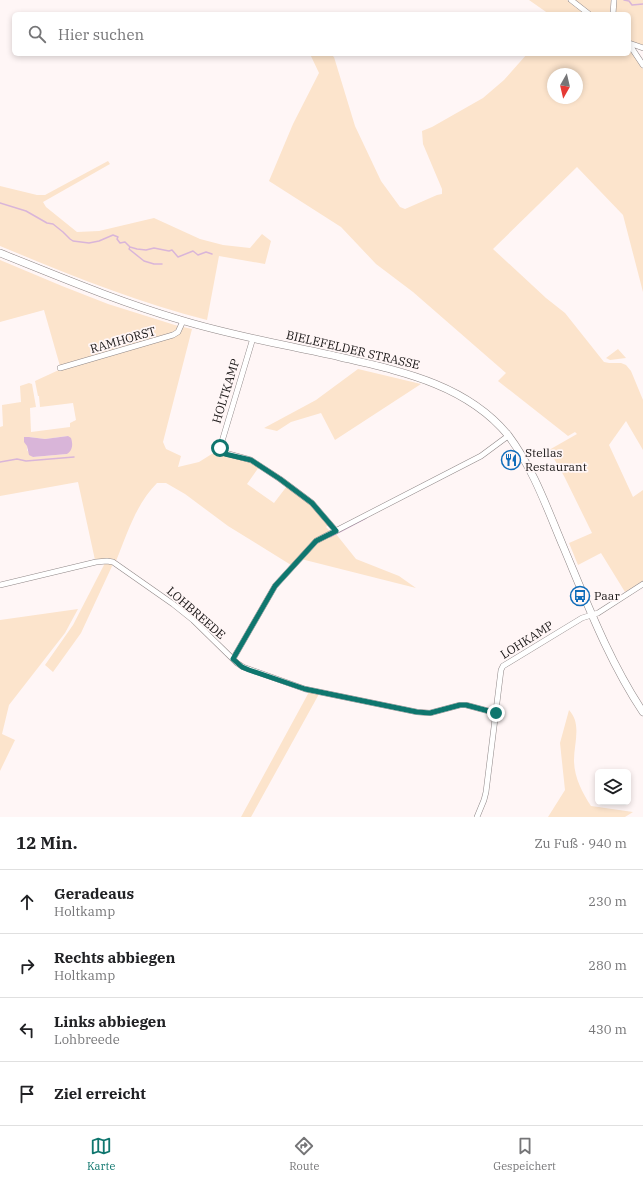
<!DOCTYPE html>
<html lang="de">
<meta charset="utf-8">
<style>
:root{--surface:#fff;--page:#f6f6f6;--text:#202124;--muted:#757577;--line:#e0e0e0;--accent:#0f766e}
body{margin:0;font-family:"IBM Plex Serif",serif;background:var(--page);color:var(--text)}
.controls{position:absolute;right:12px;bottom:12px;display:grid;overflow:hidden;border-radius:6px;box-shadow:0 2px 6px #0003}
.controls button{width:36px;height:36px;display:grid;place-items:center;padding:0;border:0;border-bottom:1px solid var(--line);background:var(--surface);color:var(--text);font:20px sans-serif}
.compass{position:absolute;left:547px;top:68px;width:36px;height:36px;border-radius:50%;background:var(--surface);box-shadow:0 2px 6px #0003;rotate:188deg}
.stop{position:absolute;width:12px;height:12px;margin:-9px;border:3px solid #0f766e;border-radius:50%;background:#fff}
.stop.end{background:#0f766e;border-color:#fff;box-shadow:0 1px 4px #0008}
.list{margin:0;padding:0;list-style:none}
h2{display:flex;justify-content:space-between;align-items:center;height:52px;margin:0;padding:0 16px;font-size:17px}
h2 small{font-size:13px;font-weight:400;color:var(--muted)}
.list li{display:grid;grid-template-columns:26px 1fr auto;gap:12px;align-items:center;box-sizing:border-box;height:64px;padding:0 16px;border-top:1px solid var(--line)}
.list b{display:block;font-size:15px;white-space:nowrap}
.list p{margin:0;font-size:13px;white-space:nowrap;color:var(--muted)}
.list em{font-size:13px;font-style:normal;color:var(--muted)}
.icon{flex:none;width:22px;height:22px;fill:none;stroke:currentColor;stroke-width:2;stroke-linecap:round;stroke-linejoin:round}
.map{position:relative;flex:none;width:643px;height:817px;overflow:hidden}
.search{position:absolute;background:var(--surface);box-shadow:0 2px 6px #0003;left:12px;right:12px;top:12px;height:44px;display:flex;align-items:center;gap:10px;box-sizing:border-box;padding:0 14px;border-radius:6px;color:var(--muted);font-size:15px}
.sheet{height:308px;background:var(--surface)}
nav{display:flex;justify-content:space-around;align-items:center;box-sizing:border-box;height:56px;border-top:1px solid var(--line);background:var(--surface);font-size:11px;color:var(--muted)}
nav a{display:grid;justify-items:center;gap:2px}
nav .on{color:var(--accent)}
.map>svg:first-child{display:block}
.green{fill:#fce4cc;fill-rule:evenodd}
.water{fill:#d9b5d9}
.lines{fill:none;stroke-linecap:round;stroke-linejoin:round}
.stream{stroke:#d9b5d9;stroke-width:1.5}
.minor-casing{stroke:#8f8787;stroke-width:6}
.secondary-casing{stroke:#8f8787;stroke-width:8}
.minor{stroke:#fff;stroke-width:5}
.secondary{stroke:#fff;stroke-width:7}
.route{stroke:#0f766e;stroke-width:5}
.labels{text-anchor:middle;stroke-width:3.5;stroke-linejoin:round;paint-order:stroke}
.street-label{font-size:12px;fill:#1a1717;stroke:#fff6f6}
.poi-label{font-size:12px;fill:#1a1717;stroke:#fff6f6;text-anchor:start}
</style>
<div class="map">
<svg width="643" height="817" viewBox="0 0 643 817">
<rect width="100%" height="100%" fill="#fff6f6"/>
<path class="green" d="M 529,0 L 567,0 L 585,14 L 549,14 Z
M 575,0 L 611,0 L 610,14 L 592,14 Z
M 616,0 L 643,0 L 643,45 L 629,41 L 629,14 L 614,14 Z
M 629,49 L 643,69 L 643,292 L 623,215 L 577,167 L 493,249 L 546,298 L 565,313 L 604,362 L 609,363 L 621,363 L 626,365 L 631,371 L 643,400 L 643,450 L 626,421 L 609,445 L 633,497 L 643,490 L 643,581 L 625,592 L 601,553 L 578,565 L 569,543 L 592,533 L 564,476 L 549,450 L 577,434 L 575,432 L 568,436 L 498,381 L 506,373 L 413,292 L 376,264 L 341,227 L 269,181 L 293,124 L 319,73 L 310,54 L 330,54 L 334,57 L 355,126 L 381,181 L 400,207 L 405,209 L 437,195 L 442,194 L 442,189 L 423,144 L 422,131 L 432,127 L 483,98 L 504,80 L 527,54 L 629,54 ZM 553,74 L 577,74 L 577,98 L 553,98 Z
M 108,161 L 110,164 L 43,202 L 46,207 L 77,232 L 99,231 L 154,218 L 200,239 L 223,245 L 250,248 L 262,234 L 271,241 L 265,264 L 219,256 L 207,320 C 135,302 68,274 0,246 L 0,186 L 37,195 L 45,195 Z
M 0,260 L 62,286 L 108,304 L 178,326 L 176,331 L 172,333 L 60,366 L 44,310 L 0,322 Z
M 183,327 L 192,329 L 163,442 L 166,449 L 181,456 L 178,467 L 199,462 L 215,452 L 251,462 L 259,467 L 247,484 L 274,503 L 287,486 L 311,504 L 329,525 L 326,527 L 330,531 L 291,565 L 228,526 L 185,494 L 166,483 L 157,483 C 136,504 127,534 116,561 L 95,560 L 78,482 L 0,496 L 0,427 L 3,426 L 2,405 L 21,402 L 20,386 L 29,383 L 32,384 L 36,407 L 30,408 L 31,432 L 70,427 L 70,423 L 76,420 L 73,403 L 40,407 L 39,396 L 38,396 L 35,381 L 61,369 L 180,332 ZM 68,436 L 67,454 L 33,457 L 27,450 L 29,437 L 45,439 Z
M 618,349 L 626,358 L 610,360 L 606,358 Z
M 358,369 L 421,384 L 335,440 L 321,413 L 291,422 L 277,431 L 264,428 L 316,400 Z
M 336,534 L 356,559 L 399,576 L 416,588 L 301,559 L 317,543 Z
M 105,563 L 113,564 L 81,633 L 53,672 L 45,665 L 73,625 Z
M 78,609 L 65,633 L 9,705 L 2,734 L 15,740 L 0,771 L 0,620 Z
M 309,692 L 319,694 L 251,817 L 241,817 Z
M 569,710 C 582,724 574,743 574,760 C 574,777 582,792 591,806 L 633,812 L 625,817 L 548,817 L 565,790 L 560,743 Z"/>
<path class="water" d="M 68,436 L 71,438 C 73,444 73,450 67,454 L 33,457 L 29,455 L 27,446 L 24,442 L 24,437 L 29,437 L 45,439 Z"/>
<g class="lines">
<path class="stream" d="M 624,0 L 629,1 L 632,5 L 643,4
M 0,203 L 26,211 L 47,223 L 53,224 L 63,232 L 70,239 L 73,241 L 89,243 L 99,241 L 113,235 L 118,237 L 117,239 L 120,243 L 125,242 L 130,247 L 137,249 L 146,250 L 154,248 L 169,251 L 172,250 L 178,257 L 193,251 L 198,255 L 206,252 L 212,254
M 130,247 L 129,249 L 144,261 L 154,264 L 162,264
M 0,462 L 17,459 L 26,461 L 74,457
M 330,537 L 366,518"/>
<g class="minor-casing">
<path id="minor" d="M 571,0 L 589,14
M 613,14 L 614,0
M 629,43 L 643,48
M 631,44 L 631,47 L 643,65
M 253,338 L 220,448 L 225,453 L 251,460 L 280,479 L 312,503 L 336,531
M 60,368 L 173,335 L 178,332 L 183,321
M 0,585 L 96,562 L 107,561 L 113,562 L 173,604 L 193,620 L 237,663 L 243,667 L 305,689 L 417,712 L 430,713 L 460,705 L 466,705 L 496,713
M 233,659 L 275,586 L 316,541 L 481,456 L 508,436
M 477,817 L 484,800 L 486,792 L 501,670 L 503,666 L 582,618 L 598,613 L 643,584"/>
</g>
<g class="secondary-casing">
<path id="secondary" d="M 0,253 C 60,277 119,302 181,320 C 233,336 287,345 340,357 C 400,371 466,384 508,435 C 533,468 547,508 563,546 C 587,603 609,661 643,712"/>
</g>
<use href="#minor" class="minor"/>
<use href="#secondary" class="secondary"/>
</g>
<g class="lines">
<path class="route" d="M 220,448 L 225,454 L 251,460 L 280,479 L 312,503 L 336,531 L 316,541 L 275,586 L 233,659 L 242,667 L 249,670 L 305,689 L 417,712 L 430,713 L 460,705 L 466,705 L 496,713"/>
</g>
<defs>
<g id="restaurant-ring" transform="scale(1)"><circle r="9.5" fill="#fff6f6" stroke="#106dba" stroke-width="1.5"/><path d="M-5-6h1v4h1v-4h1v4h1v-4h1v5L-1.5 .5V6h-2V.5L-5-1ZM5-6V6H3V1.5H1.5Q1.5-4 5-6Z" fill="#106dba"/></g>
<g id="bus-ring" transform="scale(1)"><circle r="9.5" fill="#fff6f6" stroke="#106dba" stroke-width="1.5"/><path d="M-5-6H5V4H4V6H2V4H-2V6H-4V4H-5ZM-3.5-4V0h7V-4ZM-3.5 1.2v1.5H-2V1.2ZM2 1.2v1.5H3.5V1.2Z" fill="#106dba"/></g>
</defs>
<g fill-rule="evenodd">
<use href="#restaurant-ring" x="511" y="460"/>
<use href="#bus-ring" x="580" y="596"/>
</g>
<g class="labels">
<g class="street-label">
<text transform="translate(123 340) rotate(-16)" y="4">RAMHORST</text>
<text transform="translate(353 350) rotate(13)" y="4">BIELEFELDER STRASSE</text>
<text transform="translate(226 391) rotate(-73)" y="4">HOLTKAMP</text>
<text transform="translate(196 613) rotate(41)" y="4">LOHBREEDE</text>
<text transform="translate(527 640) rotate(-32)" y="4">LOHKAMP</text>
</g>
<g class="poi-label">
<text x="525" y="457">Stellas<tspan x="525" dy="14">Restaurant</tspan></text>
<text x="594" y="600">Paar</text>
</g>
</g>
</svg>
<div class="controls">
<button><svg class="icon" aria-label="layers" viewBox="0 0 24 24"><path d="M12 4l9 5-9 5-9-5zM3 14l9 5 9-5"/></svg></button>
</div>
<svg class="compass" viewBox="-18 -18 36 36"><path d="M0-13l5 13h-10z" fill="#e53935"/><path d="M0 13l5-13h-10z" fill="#757577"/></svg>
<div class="stop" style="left:220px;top:448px"></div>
<div class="stop end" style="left:496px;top:713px"></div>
<div class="search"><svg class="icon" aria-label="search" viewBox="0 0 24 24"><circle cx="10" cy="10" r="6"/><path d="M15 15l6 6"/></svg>Hier suchen</div>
</div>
<section class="sheet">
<h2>12 Min.<small>Zu Fuß · 940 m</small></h2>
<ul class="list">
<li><svg class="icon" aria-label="ahead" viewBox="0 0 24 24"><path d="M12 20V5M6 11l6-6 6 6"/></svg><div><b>Geradeaus</b><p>Holtkamp</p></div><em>230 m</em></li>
<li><svg class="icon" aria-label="right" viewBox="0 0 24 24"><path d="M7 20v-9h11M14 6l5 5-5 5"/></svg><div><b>Rechts abbiegen</b><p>Holtkamp</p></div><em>280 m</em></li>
<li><svg class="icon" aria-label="left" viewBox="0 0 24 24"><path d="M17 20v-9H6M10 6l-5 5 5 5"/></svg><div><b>Links abbiegen</b><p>Lohbreede</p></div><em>430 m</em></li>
<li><svg class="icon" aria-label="arrive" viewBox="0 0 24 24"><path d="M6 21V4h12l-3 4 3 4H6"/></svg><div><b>Ziel erreicht</b></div></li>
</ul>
</section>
<nav>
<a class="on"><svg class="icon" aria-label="map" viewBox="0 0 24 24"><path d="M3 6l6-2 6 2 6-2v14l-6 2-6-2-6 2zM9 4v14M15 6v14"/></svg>Karte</a>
<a><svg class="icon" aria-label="directions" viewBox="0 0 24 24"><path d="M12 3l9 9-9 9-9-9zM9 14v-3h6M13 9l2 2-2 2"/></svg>Route</a>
<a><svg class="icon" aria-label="saved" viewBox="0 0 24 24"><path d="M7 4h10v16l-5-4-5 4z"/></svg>Gespeichert</a>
</nav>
